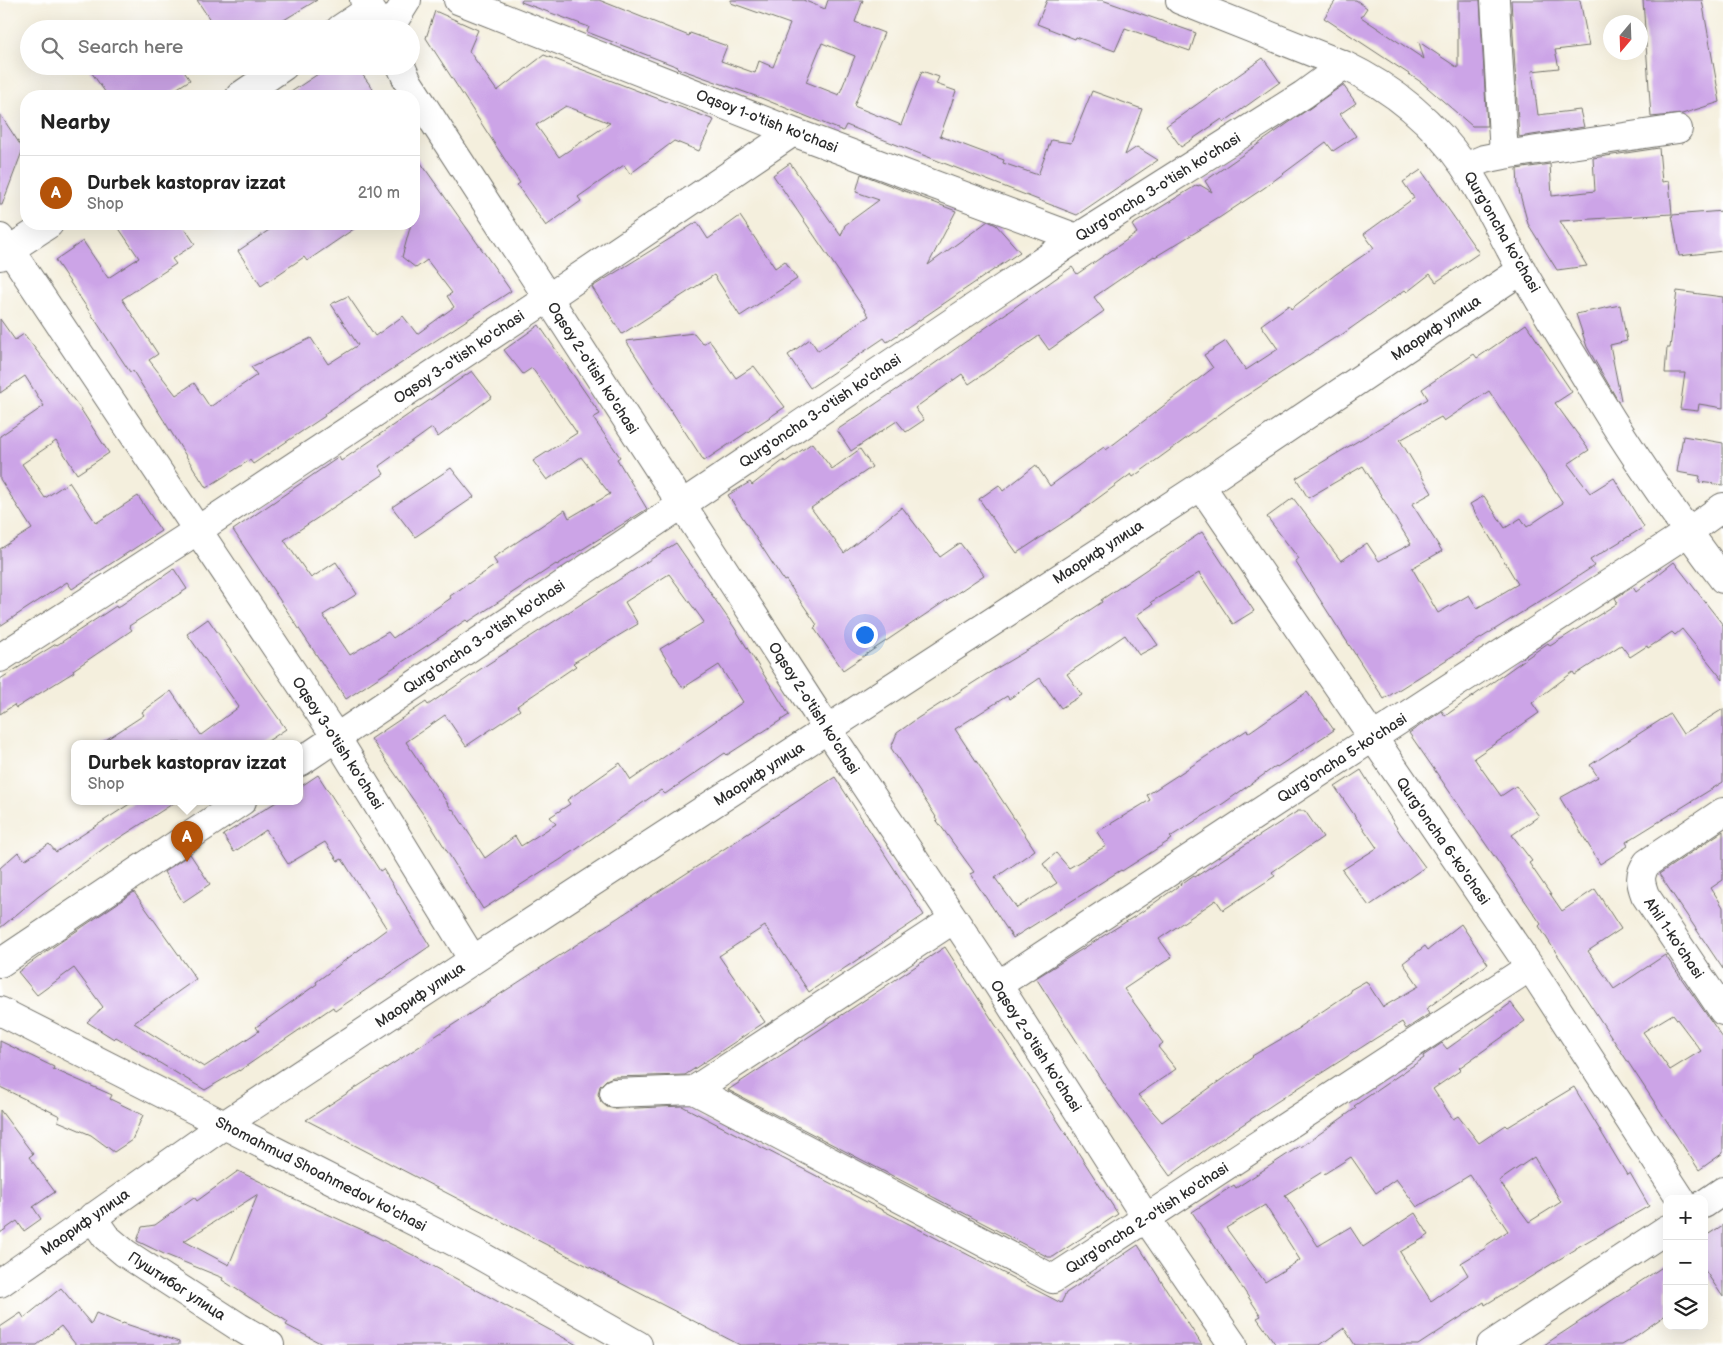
<!DOCTYPE html>
<meta charset="utf-8">
<style>
:root{--surface:#fff;--page:#f2f2f2;--text:#222;--muted:#767676;--line:#e0e0e0;--accent:#b45309}
body{margin:0;font-family:"Balsamiq Sans",sans-serif;background:var(--page);color:var(--text)}
.controls{position:absolute;right:15px;bottom:15px;display:grid;overflow:hidden;border-radius:10px;box-shadow:0 5px 20px #0002}
.controls button{width:45px;height:45px;display:grid;place-items:center;padding:0;border:0;border-bottom:1px solid var(--line);background:var(--surface);color:var(--text);font:25px sans-serif}
.compass{position:absolute;left:1603px;top:15px;width:45px;height:45px;border-radius:50%;background:var(--surface);box-shadow:0 5px 20px #0002;rotate:199deg}
.you{position:absolute;left:864px;top:634px;width:18px;height:18px;margin:-12px;border:4px solid #fff;border-radius:50%;background:#1a73e8;box-shadow:0 0 0 8px #1a73e833}
.badge{display:grid;place-items:center;width:32px;height:32px;border-radius:50%;background:var(--accent);color:#fff;font-size:16px;font-weight:700}
.pin{position:absolute;translate:-50% -41px;filter:drop-shadow(0 1px 2px #0008)}
.pin::after{content:'';position:absolute;top:26px;width:18px;height:15px;background:inherit;clip-path:polygon(0 0,100% 0,50% 100%)}
.popup{position:absolute;left:71px;top:740px;width:232px;height:65px;box-sizing:border-box;display:grid;place-content:center;border-radius:10px;background:var(--surface);filter:drop-shadow(0 1px 4px #0005);font-size:16px;white-space:nowrap;color:var(--muted)}
.popup b{font-size:19px;color:var(--text)}
.popup::after{content:'';position:absolute;left:50%;top:100%;margin-left:-10px;border:10px solid transparent;border-top-color:var(--surface)}
.list{margin:0;padding:0;list-style:none}
h2{display:flex;justify-content:space-between;align-items:center;height:65px;margin:0;padding:0 20px;font-size:21px}
h2 small{font-size:16px;font-weight:400;color:var(--muted)}
.list li{display:grid;grid-template-columns:32px 1fr auto;gap:15px;align-items:center;box-sizing:border-box;height:75px;padding:0 20px;border-top:1px solid var(--line)}
.list b{display:block;font-size:19px;white-space:nowrap}
.list p{margin:0;font-size:16px;white-space:nowrap;color:var(--muted)}
.list em{font-size:16px;font-style:normal;color:var(--muted)}
.icon{flex:none;width:28px;height:28px;fill:none;stroke:currentColor;stroke-width:2;stroke-linecap:round;stroke-linejoin:round}
.map{position:relative;flex:none;width:1723px;height:1345px;overflow:hidden}
.search{position:absolute;background:var(--surface);box-shadow:0 5px 20px #0002;left:20px;top:20px;width:400px;height:55px;display:flex;align-items:center;gap:12px;box-sizing:border-box;padding:0 18px;border-radius:28px;color:var(--muted);font-size:19px}
.panel{position:absolute;background:var(--surface);box-shadow:0 5px 20px #0002;left:20px;top:90px;width:400px;height:140px;border-radius:20px}
.map>svg:first-child{display:block}
.building{fill:#cca4e7;fill-rule:evenodd}
.lines{fill:none;stroke-linecap:round;stroke-linejoin:round}
.minor-casing{stroke:#717069;stroke-width:30}
.minor{stroke:#fff;stroke-width:28}
.labels{text-anchor:middle;stroke-width:4;stroke-linejoin:round;paint-order:stroke}
.street-label{font-size:15px;fill:#2b2b2b;stroke:#fff}
</style>
<div class="map">
<svg width="1723" height="1345" viewBox="0 0 1723 1345">
<rect width="100%" height="100%" fill="#fff"/>
<filter id="ink" filterUnits="userSpaceOnUse"><feTurbulence type="fractalNoise" baseFrequency=".02" numOctaves="2"/><feDisplacementMap in="SourceGraphic" scale="10" xChannelSelector="R" yChannelSelector="G"/><feConvolveMatrix kernelMatrix="1 2 1 2 8 2 1 2 1" color-interpolation-filters="sRGB"/></filter>
<filter id="wash" filterUnits="userSpaceOnUse"><feTurbulence type="fractalNoise" baseFrequency=".0096" numOctaves="4" result="noise"/><feDisplacementMap in="SourceGraphic" scale="20" xChannelSelector="R" yChannelSelector="G"/><feGaussianBlur stdDeviation="1.12" result="paint"/><feColorMatrix in="noise" values="0 0 0 0 0 0 0 0 0 0 0 0 0 0 0 0 0 1.4 0 .05"/><feComposite in="paint" operator="in"/></filter>
<g filter="url(#wash)">
<rect width="100%" height="100%" fill="#f4efdd"/>
<g id="blocks">
<path class="building" d="M 197,0 L 317,0 L 269,29 L 216,29 Z
M 522,0 L 599,0 L 689,36 L 690,33 L 727,46 L 721,61 L 755,73 L 759,61 L 773,67 L 790,24 L 731,3 L 731,0 L 803,0 L 825,9 L 828,0 L 863,0 L 855,22 L 884,33 L 854,106 L 901,125 L 922,71 L 939,77 L 936,84 L 956,91 L 940,136 L 1004,160 L 1003,163 L 1038,175 L 1051,140 L 1071,143 L 1092,91 L 1142,109 L 1125,155 L 1137,147 L 1158,160 L 1077,215 L 846,125 L 843,131 L 761,98 L 677,68 L 678,67 L 587,32 L 589,27 L 521,2 ZM 822,43 L 855,56 L 839,95 L 806,82 Z
M 1047,0 L 1102,0 L 1196,33 L 1190,51 L 1125,28 L 1115,51 L 1076,37 L 1075,39 L 1037,24 Z
M 1336,0 L 1356,0 L 1367,8 L 1361,17 L 1424,59 L 1419,42 L 1458,68 L 1458,0 L 1480,0 L 1487,126 L 1472,126 L 1421,82 L 1324,18 Z
M 1511,0 L 1580,0 L 1589,46 L 1555,50 L 1559,68 L 1532,71 L 1538,115 L 1580,110 L 1584,127 L 1519,137 Z
M 1643,0 L 1702,0 L 1720,102 L 1682,114 L 1651,117 Z
M 435,11 L 478,30 L 469,51 L 497,91 L 544,55 L 714,120 L 699,151 L 674,141 L 630,174 L 624,165 L 578,197 L 581,201 L 546,226 L 517,185 L 520,183 L 426,38 ZM 566,106 L 610,123 L 559,157 L 536,125 Z
M 1263,58 L 1280,82 L 1224,122 L 1222,119 L 1181,147 L 1166,126 Z
M 87,66 L 180,66 L 190,80 L 165,96 L 108,96 Z
M 330,66 L 356,66 L 373,89 L 362,96 L 285,96 Z
M 1343,85 L 1356,103 L 1340,114 L 1356,136 L 1333,151 L 1326,142 L 1264,188 L 1219,218 L 1155,257 L 1154,256 L 1094,297 L 1104,311 L 1049,350 L 1039,336 L 969,384 L 962,374 L 915,408 L 924,420 L 906,432 L 897,421 L 851,451 L 837,430 L 914,378 L 1072,267 L 1077,274 L 1137,233 L 1132,225 L 1197,185 L 1198,186 L 1200,185 L 1212,192 L 1205,181 Z
M 0,114 L 23,149 L 2,205 L 0,205 Z
M 1659,148 L 1662,182 L 1669,181 L 1672,214 L 1560,221 L 1587,266 L 1557,270 L 1528,224 L 1518,187 L 1517,169 L 1550,164 L 1552,196 L 1595,191 L 1593,158 Z
M 414,153 L 511,291 L 324,414 L 325,416 L 253,464 L 250,460 L 206,488 L 133,371 L 130,372 L 55,260 L 83,241 L 108,278 L 139,258 L 116,224 L 182,224 L 195,244 L 172,259 L 176,264 L 122,299 L 158,354 L 149,360 L 176,395 L 194,383 L 210,407 L 257,375 L 251,367 L 311,338 L 328,364 L 358,345 L 331,304 L 348,296 L 375,336 L 403,316 L 417,334 L 454,307 L 447,296 L 452,293 L 427,260 L 416,268 L 402,257 L 411,224 L 414,224 Z
M 790,163 L 841,236 L 845,225 L 879,200 L 856,192 L 861,174 L 956,211 L 928,265 L 988,221 L 996,225 L 1020,252 L 887,342 L 884,338 L 810,388 L 788,355 L 810,339 L 818,351 L 869,316 L 773,175 Z
M 1421,170 L 1479,253 L 1436,282 L 1430,274 L 1407,292 L 1405,290 L 1337,338 L 1336,337 L 1232,405 L 1133,477 L 1131,474 L 1078,513 L 1017,553 L 979,499 L 999,485 L 1003,491 L 1036,465 L 1050,486 L 1104,447 L 1106,450 L 1213,368 L 1204,355 L 1226,341 L 1246,370 L 1278,349 L 1261,325 L 1289,305 L 1291,309 L 1336,274 L 1374,248 L 1364,234 L 1414,198 L 1403,182 Z
M 1723,211 L 1723,251 L 1679,256 L 1672,215 Z
M 740,216 L 775,268 L 785,261 L 797,279 L 740,316 L 714,275 L 622,334 L 592,287 L 697,222 L 708,239 Z
M 278,224 L 361,224 L 307,261 L 304,257 L 261,286 L 238,251 Z
M 1677,291 L 1723,297 L 1723,408 L 1699,404 L 1698,411 L 1680,409 L 1685,373 L 1665,373 L 1667,348 L 1670,348 Z
M 1620,305 L 1627,341 L 1610,345 L 1621,400 L 1618,401 L 1587,347 L 1576,314 Z
M 0,319 L 15,340 L 24,334 L 80,408 L 109,453 L 77,474 L 56,441 L 22,464 L 45,498 L 69,482 L 96,523 L 138,496 L 161,531 L 72,589 L 67,582 L 0,626 L 0,549 L 32,529 L 0,479 L 0,436 L 44,406 L 25,376 L 0,393 Z
M 1526,324 L 1572,392 L 1555,403 L 1589,450 L 1568,464 L 1590,493 L 1614,478 L 1644,527 L 1590,560 L 1594,566 L 1548,596 L 1384,699 L 1295,561 L 1299,559 L 1267,517 L 1293,498 L 1341,561 L 1367,543 L 1379,561 L 1411,544 L 1363,466 L 1308,498 L 1296,478 L 1428,399 L 1422,389 L 1474,354 L 1477,358 ZM 1489,391 L 1563,503 L 1527,527 L 1521,518 L 1505,528 L 1484,496 L 1470,504 L 1518,584 L 1477,608 L 1469,595 L 1438,613 L 1412,568 L 1442,551 L 1412,504 L 1432,493 L 1400,440 L 1441,417 L 1444,421 Z
M 539,325 L 600,414 L 593,418 L 620,457 L 617,459 L 647,509 L 557,565 L 556,564 L 468,622 L 466,620 L 346,699 L 233,530 L 339,457 L 341,461 L 472,371 L 492,397 L 438,437 L 432,428 L 379,466 L 384,474 L 284,540 L 311,578 L 336,562 L 357,594 L 323,615 L 350,655 L 388,632 L 393,638 L 451,598 L 450,596 L 497,564 L 493,558 L 565,510 L 569,518 L 610,494 L 581,457 L 547,480 L 533,461 L 577,433 L 532,368 L 523,374 L 504,350 Z
M 694,333 L 703,344 L 709,340 L 736,378 L 754,366 L 785,407 L 704,461 L 626,341 Z
M 1683,436 L 1723,443 L 1723,485 L 1699,482 L 1700,476 L 1677,472 Z
M 812,443 L 832,469 L 860,449 L 872,467 L 811,508 L 844,553 L 902,507 L 940,557 L 960,543 L 984,575 L 843,670 L 814,628 L 817,625 L 786,580 L 784,581 L 728,495 L 750,482 L 752,485 L 784,460 L 785,462 Z
M 451,468 L 474,497 L 415,537 L 392,507 Z
M 1202,532 L 1254,611 L 1233,624 L 1199,573 L 1151,602 L 1153,604 L 1137,615 L 1158,645 L 1139,655 L 1125,635 L 1067,674 L 1082,695 L 1061,708 L 1040,678 L 1009,699 L 1007,696 L 955,729 L 1035,850 L 995,878 L 1017,908 L 1057,883 L 1043,864 L 1056,853 L 1069,868 L 1106,846 L 1097,832 L 1150,800 L 1147,795 L 1247,730 L 1248,733 L 1307,692 L 1334,730 L 1277,767 L 1276,766 L 1224,803 L 1170,837 L 1172,839 L 1122,871 L 1121,870 L 1013,938 L 970,874 L 974,872 L 935,818 L 936,817 L 891,748 L 897,733 L 918,718 L 987,674 L 1043,641 L 1102,602 L 1101,600 Z
M 676,543 L 734,627 L 789,715 L 727,755 L 725,753 L 665,794 L 661,790 L 574,851 L 483,909 L 430,824 L 371,739 L 426,702 L 428,705 L 488,664 ZM 669,574 L 704,622 L 660,649 L 673,670 L 672,671 L 683,688 L 719,665 L 743,702 L 631,780 L 620,763 L 567,800 L 570,804 L 550,817 L 556,824 L 521,846 L 515,836 L 485,858 L 453,809 L 452,810 L 406,742 L 445,715 L 466,746 L 520,710 L 517,706 L 576,666 L 573,663 L 638,624 L 625,602 Z
M 1674,562 L 1723,625 L 1723,680 L 1682,629 L 1675,635 L 1672,632 L 1648,648 L 1647,646 L 1630,657 L 1621,645 L 1575,675 L 1573,672 L 1532,703 L 1539,713 L 1474,758 L 1501,796 L 1516,786 L 1539,816 L 1512,835 L 1532,861 L 1529,863 L 1562,911 L 1595,889 L 1621,929 L 1588,951 L 1614,989 L 1665,955 L 1723,1038 L 1723,1153 L 1699,1170 L 1555,951 L 1539,926 L 1541,924 L 1409,733 L 1442,711 L 1445,716 L 1548,643 L 1550,646 L 1618,603 L 1615,598 L 1633,587 L 1636,592 ZM 1673,1014 L 1701,1051 L 1670,1070 L 1643,1032 Z
M 174,569 L 187,589 L 129,626 L 132,630 L 73,670 L 74,672 L 16,708 L 14,705 L 0,714 L 0,679 L 56,644 L 57,645 L 116,606 L 117,608 Z
M 208,619 L 286,729 L 265,743 L 101,743 L 144,715 L 142,712 L 171,691 L 201,735 L 239,707 L 187,634 Z
M 1723,709 L 1723,782 L 1626,842 L 1628,846 L 1600,864 L 1560,798 L 1598,777 L 1590,765 L 1670,714 L 1683,734 Z
M 1361,770 L 1400,833 L 1425,867 L 1369,906 L 1342,870 L 1377,848 L 1335,787 Z
M 318,775 L 380,871 L 383,869 L 430,946 L 335,1011 L 333,1007 L 239,1071 L 239,1070 L 205,1090 L 116,1037 L 114,1039 L 87,1022 L 103,1007 L 74,968 L 37,995 L 18,972 L 47,951 L 134,892 L 196,979 L 134,1023 L 204,1067 L 259,1031 L 256,1027 L 317,984 L 316,982 L 387,929 L 342,859 L 338,861 L 325,842 L 288,864 L 266,830 L 234,852 L 223,835 L 278,801 L 300,801 L 300,787 Z
M 835,777 L 924,915 L 809,992 L 765,926 L 719,956 L 765,1022 L 685,1075 L 613,1077 L 606,1080 L 600,1086 L 598,1094 L 601,1102 L 607,1107 L 615,1109 L 682,1106 L 1061,1303 L 1066,1293 L 1138,1245 L 1202,1345 L 740,1345 L 306,1120 Z
M 134,801 L 177,801 L 107,846 L 39,896 L 0,928 L 0,868 L 18,852 L 25,860 L 49,844 L 56,852 Z
M 1298,811 L 1305,811 L 1323,837 L 1272,872 L 1275,876 L 1223,910 L 1216,900 L 1159,939 L 1172,957 L 1124,989 L 1163,1043 L 1158,1047 L 1176,1069 L 1138,1095 L 1162,1122 L 1253,1057 L 1252,1056 L 1300,1028 L 1299,1027 L 1351,992 L 1350,990 L 1366,981 L 1383,1007 L 1419,986 L 1403,963 L 1425,946 L 1428,950 L 1461,924 L 1488,964 L 1426,1009 L 1429,1014 L 1406,1029 L 1402,1022 L 1376,1038 L 1275,1103 L 1209,1147 L 1170,1176 L 1106,1087 L 1036,978 L 1140,913 L 1194,875 L 1195,877 Z
M 1723,831 L 1723,880 L 1711,888 L 1723,907 L 1723,969 L 1659,874 Z
M 190,854 L 210,884 L 183,902 L 164,872 Z
M 945,947 L 1118,1214 L 1053,1257 L 1048,1257 L 728,1090 Z
M 1511,1003 L 1525,1021 L 1459,1068 L 1461,1070 L 1433,1089 L 1453,1119 L 1458,1116 L 1479,1143 L 1506,1125 L 1508,1127 L 1574,1087 L 1627,1175 L 1630,1173 L 1649,1206 L 1576,1248 L 1576,1249 L 1485,1305 L 1484,1302 L 1418,1345 L 1355,1345 L 1344,1328 L 1320,1345 L 1276,1345 L 1257,1318 L 1261,1316 L 1192,1212 L 1234,1185 L 1236,1188 L 1300,1146 L 1301,1147 L 1356,1108 L 1354,1106 L 1424,1058 L 1423,1056 L 1442,1043 L 1447,1049 ZM 1351,1157 L 1376,1193 L 1396,1179 L 1417,1207 L 1470,1175 L 1508,1231 L 1485,1246 L 1486,1248 L 1461,1263 L 1468,1275 L 1431,1301 L 1400,1252 L 1429,1235 L 1415,1213 L 1363,1247 L 1350,1227 L 1318,1246 L 1285,1195 L 1322,1172 L 1324,1174 ZM 1534,1157 L 1561,1202 L 1529,1222 L 1499,1181 ZM 1265,1205 L 1300,1260 L 1265,1282 L 1226,1228 Z
M 0,1041 L 54,1067 L 53,1069 L 112,1095 L 110,1099 L 143,1115 L 132,1140 L 114,1152 L 91,1135 L 58,1121 L 60,1116 L 0,1087 Z
M 0,1110 L 33,1154 L 29,1157 L 55,1192 L 33,1207 L 41,1219 L 24,1231 L 17,1221 L 0,1233 Z
M 238,1171 L 286,1194 L 286,1195 L 369,1233 L 413,1255 L 577,1345 L 324,1345 L 286,1325 L 288,1322 L 222,1280 L 223,1278 L 164,1254 L 137,1241 L 142,1227 L 155,1225 L 194,1197 L 197,1201 ZM 258,1194 L 229,1265 L 184,1241 Z
M 1723,1225 L 1723,1297 L 1704,1269 L 1704,1237 Z
M 1667,1264 L 1667,1314 L 1636,1336 L 1621,1345 L 1544,1345 Z
M 61,1288 L 91,1324 L 96,1313 L 122,1324 L 123,1323 L 179,1342 L 179,1345 L 76,1345 L 61,1326 L 37,1345 L 0,1345 L 0,1327 L 21,1313 L 24,1318 Z"/>
</g>
</g>
<g filter="url(#ink)">
<use href="#blocks" fill-opacity="0" stroke="#717069" stroke-width="1"/>
<g class="lines">
<g class="minor-casing">
<path id="minor" d="M 364,0 L 384,29
M 458,0 L 793,132 L 1077,238
M 1180,0 L 1344,65 C 1392,88 1434,122 1464,166 C 1486,199 1502,235 1521,269 C 1544,309 1569,349 1593,389 C 1632,455 1677,518 1723,579
M 340,29 L 370,9
M 389,29 L 407,0
M 401,66 L 408,82 L 828,730 L 998,985 L 1146,1218 L 1233,1345
M 240,96 L 284,66
M 1504,155 L 1678,129
M 1465,167 L 1484,159 L 1504,155 L 1495,0
M 0,238 L 10,250 L 336,737 L 473,960
M 0,256 L 49,224
M 1201,486 L 1530,967 L 1681,1199
M 0,658 L 198,530 L 548,298 L 793,132
M 300,762 L 1077,238 L 1303,95 L 1344,65
M 1723,812 L 1647,863 C 1639,874 1640,882 1645,895 L 1723,1011
M 0,963 L 242,801
M 998,985 L 1372,738 L 1688,532 L 1723,507
M 0,1011 L 474,1252 L 638,1345
M 694,1090 L 1053,1279 L 1530,967
M 614,1093 L 694,1090 L 954,919
M 1704,1204 L 1723,1191
M 92,1217 L 106,1237 L 125,1253 L 239,1327 L 270,1345
M 0,1283 L 224,1125 L 473,960 L 1201,486 L 1522,270
M 1491,1345 L 1667,1229"/>
</g>
<use href="#minor" class="minor"/>
</g>
</g>
<g class="labels">
<g class="street-label">
<text transform="translate(767 121) rotate(21)" y="5">Oqsoy 1-o'tish ko'chasi</text>
<text transform="translate(1158 187) rotate(-32)" y="5">Qurg'oncha 3-o'tish ko'chasi</text>
<text transform="translate(1502 232) rotate(60)" y="5">Qurg'oncha ko'chasi</text>
<text transform="translate(1436 328) rotate(-34)" y="5">Маориф улица</text>
<text transform="translate(459 357) rotate(-34)" y="5">Oqsoy 3-o'tish ko'chasi</text>
<text transform="translate(593 368) rotate(57)" y="5">Oqsoy 2-o'tish ko'chasi</text>
<text transform="translate(820 411) rotate(-34)" y="5">Qurg'oncha 3-o'tish ko'chasi</text>
<text transform="translate(1098 552) rotate(-33)" y="5">Маориф улица</text>
<text transform="translate(484 637) rotate(-34)" y="5">Qurg'oncha 3-o'tish ko'chasi</text>
<text transform="translate(814 708) rotate(57)" y="5">Oqsoy 2-o'tish ko'chasi</text>
<text transform="translate(338 743) rotate(57)" y="5">Oqsoy 3-o'tish ko'chasi</text>
<text transform="translate(1342 758) rotate(-33)" y="5">Qurg'oncha 5-ko'chasi</text>
<text transform="translate(759 774) rotate(-33)" y="5">Маориф улица</text>
<text transform="translate(1443 841) rotate(55)" y="5">Qurg'oncha 6-ko'chasi</text>
<text transform="translate(1674 938) rotate(56)" y="5">Ahil 1-ko'chasi</text>
<text transform="translate(420 995) rotate(-34)" y="5">Маориф улица</text>
<text transform="translate(1036 1046) rotate(57)" y="5">Oqsoy 2-o'tish ko'chasi</text>
<text transform="translate(321 1174) rotate(27)" y="5">Shomahmud Shoahmedov ko'chasi</text>
<text transform="translate(1147 1218) rotate(-33)" y="5">Qurg'oncha 2-o'tish ko'chasi</text>
<text transform="translate(85 1222) rotate(-35)" y="5">Маориф улица</text>
<text transform="translate(177 1286) rotate(33)" y="5">Пуштибог улица</text>
</g>
</g>
</svg>
<div class="controls">
<button>+</button>
<button>−</button>
<button><svg class="icon" aria-label="layers" viewBox="0 0 24 24"><path d="M12 4l9 5-9 5-9-5zM3 14l9 5 9-5"/></svg></button>
</div>
<svg class="compass" viewBox="-18 -18 36 36"><path d="M0-13l5 13h-10z" fill="#e53935"/><path d="M0 13l5-13h-10z" fill="#767676"/></svg>
<div class="you"></div>
<div class="pin badge" style="left:187px;top:862px">A</div>
<div class="popup"><b>Durbek kastoprav izzat</b>Shop</div>
<div class="search"><svg class="icon" aria-label="search" viewBox="0 0 24 24"><circle cx="10" cy="10" r="6"/><path d="M15 15l6 6"/></svg>Search here</div>
<section class="panel">
<h2>Nearby<small></small></h2>
<ul class="list">
<li><span class="badge">A</span><div><b>Durbek kastoprav izzat</b><p>Shop</p></div><em>210 m</em></li>
</ul>
</section>
</div>
